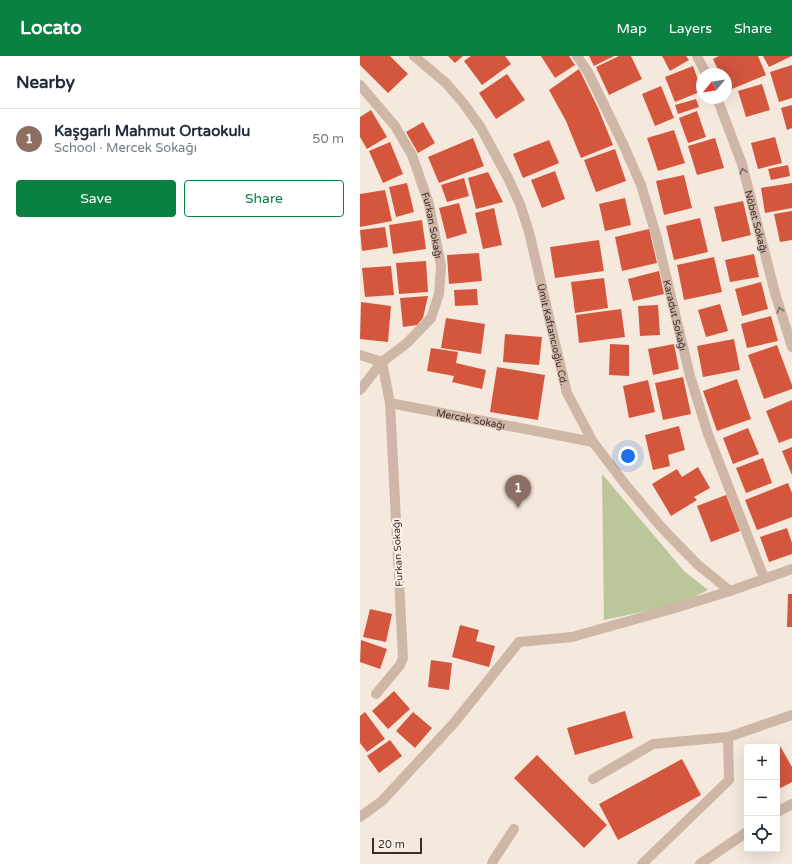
<!DOCTYPE html>
<meta charset="utf-8">
<style>
:root{--surface:#fff;--page:#f2f2f3;--text:#1f2937;--muted:#747a83;--line:#e0e1e3;--accent:#0b8043}
body{margin:0;font-family:"Varela Round",sans-serif;background:var(--page);color:var(--text)}
.controls{position:absolute;right:12px;bottom:12px;display:grid;overflow:hidden;border-radius:4px;box-shadow:0 4px 16px #0002}
.controls button{width:36px;height:36px;display:grid;place-items:center;padding:0;border:0;border-bottom:1px solid var(--line);background:var(--surface);color:var(--text);font:20px sans-serif}
.compass{position:absolute;left:336px;top:12px;width:36px;height:36px;border-radius:50%;background:var(--surface);box-shadow:0 4px 16px #0002;rotate:240deg}
.scale{position:absolute;left:12px;bottom:10px;width:50px;box-sizing:border-box;padding-left:4px;border:2px solid #3b2d29;border-top:0;font-size:11px;line-height:14px;white-space:nowrap;color:#3b2d29;-webkit-text-stroke:3px #fcf3eb;paint-order:stroke}
.you{position:absolute;left:268px;top:400px;width:14px;height:14px;margin:-10px;border:3px solid #fff;border-radius:50%;background:#1a73e8;box-shadow:0 0 0 6px #1a73e833}
.badge{display:grid;place-items:center;width:26px;height:26px;border-radius:50%;background:var(--accent);color:#fff;font-size:13px;font-weight:700}
.pin{position:absolute;translate:-50% -33px;filter:drop-shadow(0 1px 2px #0008)}
.pin::after{content:'';position:absolute;top:21px;width:14px;height:12px;background:inherit;clip-path:polygon(0 0,100% 0,50% 100%)}
.list{margin:0;padding:0;list-style:none}
h2{display:flex;justify-content:space-between;align-items:center;height:52px;margin:0;padding:0 16px;font-size:17px}
h2 small{font-size:13px;font-weight:400;color:var(--muted)}
.list li{display:grid;grid-template-columns:26px 1fr auto;gap:12px;align-items:center;box-sizing:border-box;height:60px;padding:0 16px;border-top:1px solid var(--line)}
.list b{display:block;font-size:15px;white-space:nowrap}
.list p{margin:0;font-size:13px;white-space:nowrap;color:var(--muted)}
.list em{font-size:13px;font-style:normal;color:var(--muted)}
.actions{display:flex;gap:8px;padding:12px 16px}
.actions a{flex:1;padding:9px 0;border:1px solid var(--accent);border-radius:4px;text-align:center;font-size:14px;color:var(--accent)}
.actions .main{background:var(--accent);color:#fff}
.icon{flex:none;width:22px;height:22px;fill:none;stroke:currentColor;stroke-width:2;stroke-linecap:round;stroke-linejoin:round}
.map{position:relative;flex:none;width:432px;height:808px;overflow:hidden}
header{display:flex;align-items:center;gap:24px;box-sizing:border-box;height:56px;padding:0 20px;background:var(--accent);color:#fff}
header strong{font-size:19px}
nav{display:flex;gap:22px;margin-inline-start:auto;font-size:14px}
main{display:flex}
aside{flex:1;background:var(--surface)}
.map>svg:first-child{display:block}
.green{fill:#bbc79b}
.building{fill:#d4563d}
.lines{fill:none;stroke-linecap:round;stroke-linejoin:round}
.minor{stroke:#cfb7a7;stroke-width:10}
.tertiary{stroke:#cfb7a7;stroke-width:10}
.oneway{stroke:#7e6b62}
.labels{text-anchor:middle;stroke-width:4;stroke-linejoin:round;paint-order:stroke}
.street-label{font-size:10px;fill:#3b2d29;stroke:#fcf3eb}
</style>
<header>
<strong>Locato</strong>
<nav><a>Map</a><a>Layers</a><a>Share</a></nav>
</header>
<main>
<aside>
<h2>Nearby<small></small></h2>
<ul class="list">
<li><span class="badge" style="background:#8d6e63">1</span><div><b>Kaşgarlı Mahmut Ortaokulu</b><p>School · Mercek Sokağı</p></div><em>50 m</em></li>
</ul>
<div class="actions"><a class="main">Save</a><a>Share</a></div>
</aside>
<div class="map">
<svg width="432" height="808" viewBox="0 0 432 808">
<rect width="100%" height="100%" fill="#f5e8dd"/>
<path class="green" d="M 242,418 L 324,515 L 348,534 L 320,548 L 244,564 Z"/>
<path class="building" d="M 0,0 L 30,0 L 48,18 L 28,37 L 0,9 Z
M 88,0 L 103,0 L 95,7 Z
M 111,0 L 145,0 L 151,8 L 122,29 L 104,5 Z
M 181,0 L 209,0 L 215,9 L 195,22 Z
M 229,0 L 254,0 L 234,10 Z
M 259,0 L 271,0 L 282,23 L 249,39 L 236,11 Z
M 302,0 L 326,0 L 329,4 L 310,15 Z
M 359,0 L 398,0 L 406,19 L 367,35 L 366,18 L 360,18 L 353,3 Z
M 403,0 L 432,0 L 409,11 Z
M 432,9 L 432,42 L 419,46 L 410,16 Z
M 333,10 L 342,35 L 315,46 L 305,21 Z
M 219,13 L 238,52 L 253,89 L 221,102 L 206,65 L 189,34 Z
M 147,18 L 165,44 L 136,63 L 119,37 Z
M 402,28 L 410,54 L 386,61 L 378,35 Z
M 301,30 L 314,62 L 295,70 L 282,38 Z
M 336,43 L 339,51 L 318,58 L 315,49 Z
M 432,49 L 432,72 L 427,74 L 421,52 Z
M 11,54 L 27,81 L 7,93 L 0,81 L 0,61 Z
M 337,55 L 346,81 L 328,87 L 319,62 Z
M 63,66 L 75,87 L 58,97 L 46,76 Z
M 314,74 L 325,107 L 298,115 L 287,82 Z
M 415,81 L 422,107 L 398,113 L 391,87 Z
M 113,82 L 124,110 L 79,127 L 68,101 Z
M 355,82 L 364,112 L 337,119 L 328,90 Z
M 189,84 L 199,107 L 163,122 L 153,98 Z
M 30,86 L 43,118 L 23,127 L 9,95 Z
M 255,93 L 266,125 L 236,136 L 224,104 Z
M 428,109 L 430,120 L 411,124 L 408,113 Z
M 195,115 L 205,143 L 182,152 L 171,124 Z
M 128,116 L 143,146 L 116,153 L 108,122 Z
M 324,119 L 332,152 L 304,159 L 296,125 Z
M 104,122 L 109,140 L 87,146 L 81,129 Z
M 47,127 L 54,156 L 36,161 L 29,131 Z
M 432,127 L 432,152 L 405,157 L 401,132 Z
M 25,134 L 32,165 L 0,171 L 0,138 Z
M 265,142 L 271,169 L 245,175 L 239,148 Z
M 383,145 L 391,179 L 362,186 L 354,151 Z
M 99,147 L 107,177 L 87,183 L 79,152 Z
M 134,152 L 142,189 L 123,193 L 115,157 Z
M 432,155 L 432,184 L 420,186 L 414,158 Z
M 340,162 L 348,196 L 314,204 L 306,170 Z
M 62,164 L 66,193 L 33,198 L 29,169 Z
M 25,171 L 28,191 L 2,195 L 0,174 Z
M 289,173 L 297,207 L 262,215 L 255,181 Z
M 239,184 L 244,215 L 195,222 L 190,191 Z
M 119,197 L 122,225 L 89,228 L 87,199 Z
M 394,198 L 399,221 L 370,226 L 365,204 Z
M 354,201 L 362,236 L 324,244 L 317,209 Z
M 66,205 L 68,236 L 39,238 L 36,207 Z
M 31,210 L 34,239 L 5,241 L 2,212 Z
M 299,215 L 304,238 L 273,245 L 268,223 Z
M 244,222 L 248,252 L 215,257 L 211,226 Z
M 401,226 L 408,253 L 382,260 L 375,233 Z
M 117,233 L 118,249 L 95,250 L 94,234 Z
M 68,240 L 63,262 L 57,269 L 43,271 L 40,242 Z
M 1,246 L 31,250 L 28,286 L 0,283 Z
M 360,248 L 368,275 L 346,281 L 338,254 Z
M 298,249 L 300,279 L 280,280 L 278,250 Z
M 261,253 L 265,281 L 219,287 L 216,259 Z
M 411,260 L 418,285 L 387,292 L 381,268 Z
M 86,262 L 125,268 L 121,298 L 81,292 Z
M 145,278 L 182,281 L 179,309 L 143,306 Z
M 374,283 L 380,314 L 343,321 L 337,290 Z
M 250,288 L 269,289 L 269,320 L 249,319 Z
M 314,288 L 319,313 L 293,319 L 288,293 Z
M 417,289 L 432,329 L 432,333 L 404,343 L 388,299 Z
M 71,292 L 98,296 L 96,307 L 126,314 L 122,333 L 92,326 L 94,320 L 67,315 Z
M 137,311 L 185,319 L 178,364 L 130,356 Z
M 323,321 L 331,358 L 303,364 L 295,327 Z
M 377,323 L 391,363 L 357,375 L 343,335 Z
M 288,324 L 295,356 L 269,362 L 263,330 Z
M 432,344 L 432,382 L 419,387 L 406,355 Z
M 319,370 L 325,394 L 308,399 L 310,410 L 293,414 L 285,379 Z
M 388,372 L 399,398 L 373,408 L 363,382 Z
M 432,391 L 432,419 L 422,395 Z
M 403,402 L 412,427 L 386,437 L 376,412 Z
M 338,411 L 350,432 L 334,441 L 337,444 L 311,460 L 292,428 L 317,413 L 322,421 Z
M 428,427 L 432,437 L 432,461 L 397,474 L 385,444 Z
M 366,439 L 380,475 L 351,486 L 337,450 Z
M 427,472 L 432,487 L 432,498 L 409,506 L 400,481 Z
M 428,538 L 432,538 L 432,571 L 427,571 Z
M 10,553 L 32,558 L 26,586 L 3,581 Z
M 100,569 L 119,574 L 116,585 L 135,590 L 129,611 L 92,601 Z
M 1,584 L 27,593 L 20,613 L 0,606 Z
M 71,604 L 92,607 L 89,634 L 68,631 Z
M 34,635 L 50,653 L 28,673 L 12,655 Z
M 265,655 L 273,682 L 215,699 L 207,672 Z
M 5,656 L 25,683 L 7,696 L 0,687 L 0,660 Z
M 53,656 L 72,672 L 55,692 L 36,675 Z
M 30,684 L 42,700 L 19,717 L 7,700 Z
M 420,690 L 432,711 L 432,726 L 417,734 L 417,691 Z
M 177,699 L 247,769 L 224,792 L 154,722 Z
M 322,703 L 341,739 L 258,784 L 239,748 Z"/>
<g class="lines">
<g class="minor">
<path id="s1" d="M 217,0 L 228,16 L 264,90 L 281,129 L 297,182 L 330,320 L 348,378 L 404,522"/>
<path d="M 337,0 L 346,18"/>
<path id="s2" d="M 0,29 L 35,70 L 52,99 L 69,148 L 81,210 L 79,238 L 71,262 L 47,287 L 22,306 L 0,334"/>
<path id="s3" d="M 357,42 L 382,108 L 415,237 L 432,291"/>
<path d="M 0,299 L 22,306"/>
<path id="s4" d="M 22,306 L 30,347 L 233,386"/>
<path d="M 16,638 L 40,609 L 43,602 L 30,347"/>
<path d="M 368,681 L 432,659"/>
<path d="M 233,723 L 293,688 L 368,681 L 369,724 L 282,808"/>
<path d="M 417,756 L 432,748"/>
<path d="M 0,761 L 22,745 L 94,667 L 159,586 L 212,581 L 315,552 L 370,535"/>
<path d="M 132,808 L 133,805 L 154,773"/>
<path d="M 340,808 L 387,776"/>
</g>
<path class="tertiary" id="s5" d="M 54,0 L 86,27 L 104,48 L 121,72 L 148,122 L 160,148 L 169,176 L 204,325 L 207,337 L 233,386 L 265,428 L 302,472 L 337,508 L 370,535 L 432,513"/>
</g>
<defs><path id="oneway-chevron" d="M-2-3.5L2.5 0L-2 3.5" fill="none" stroke-width="1.6" stroke-linecap="round" stroke-linejoin="round"/></defs>
<g class="oneway">
<use href="#oneway-chevron" transform="translate(383 115) rotate(-105)"/>
<use href="#oneway-chevron" transform="translate(420 254) rotate(-107)"/>
</g>
<g class="labels">
<g class="street-label">
<text dy="4" stroke="none"><textPath href="#s3" startOffset="130">Nöbet Sokağı</textPath></text>
<text dy="4" stroke="none"><textPath href="#s2" startOffset="161">Furkan Sokağı</textPath></text>
<text dy="4" stroke="none"><textPath href="#s1" startOffset="279">Karadut Sokağı</textPath></text>
<text dy="4" stroke="none"><textPath href="#s5" startOffset="319">Ümit Kaftancıoğlu Cd.</textPath></text>
<text dy="4" stroke="none"><textPath href="#s4" startOffset="124">Mercek Sokağı</textPath></text>
<text transform="translate(37 497) rotate(-93)" y="4">Furkan Sokağı</text>
</g>
</g>
</svg>
<div class="controls">
<button>+</button>
<button>−</button>
<button><svg class="icon" aria-label="locate" viewBox="0 0 24 24"><circle cx="12" cy="12" r="6"/><path d="M12 2v4M12 18v4M2 12h4M18 12h4"/></svg></button>
</div>
<svg class="compass" viewBox="-18 -18 36 36"><path d="M0-13l5 13h-10z" fill="#e53935"/><path d="M0 13l5-13h-10z" fill="#747a83"/></svg>
<div class="scale">20 m</div>
<div class="you"></div>
<div class="pin badge" style="left:158px;top:452px;background:#8d6e63">1</div>
</div>
</main>
